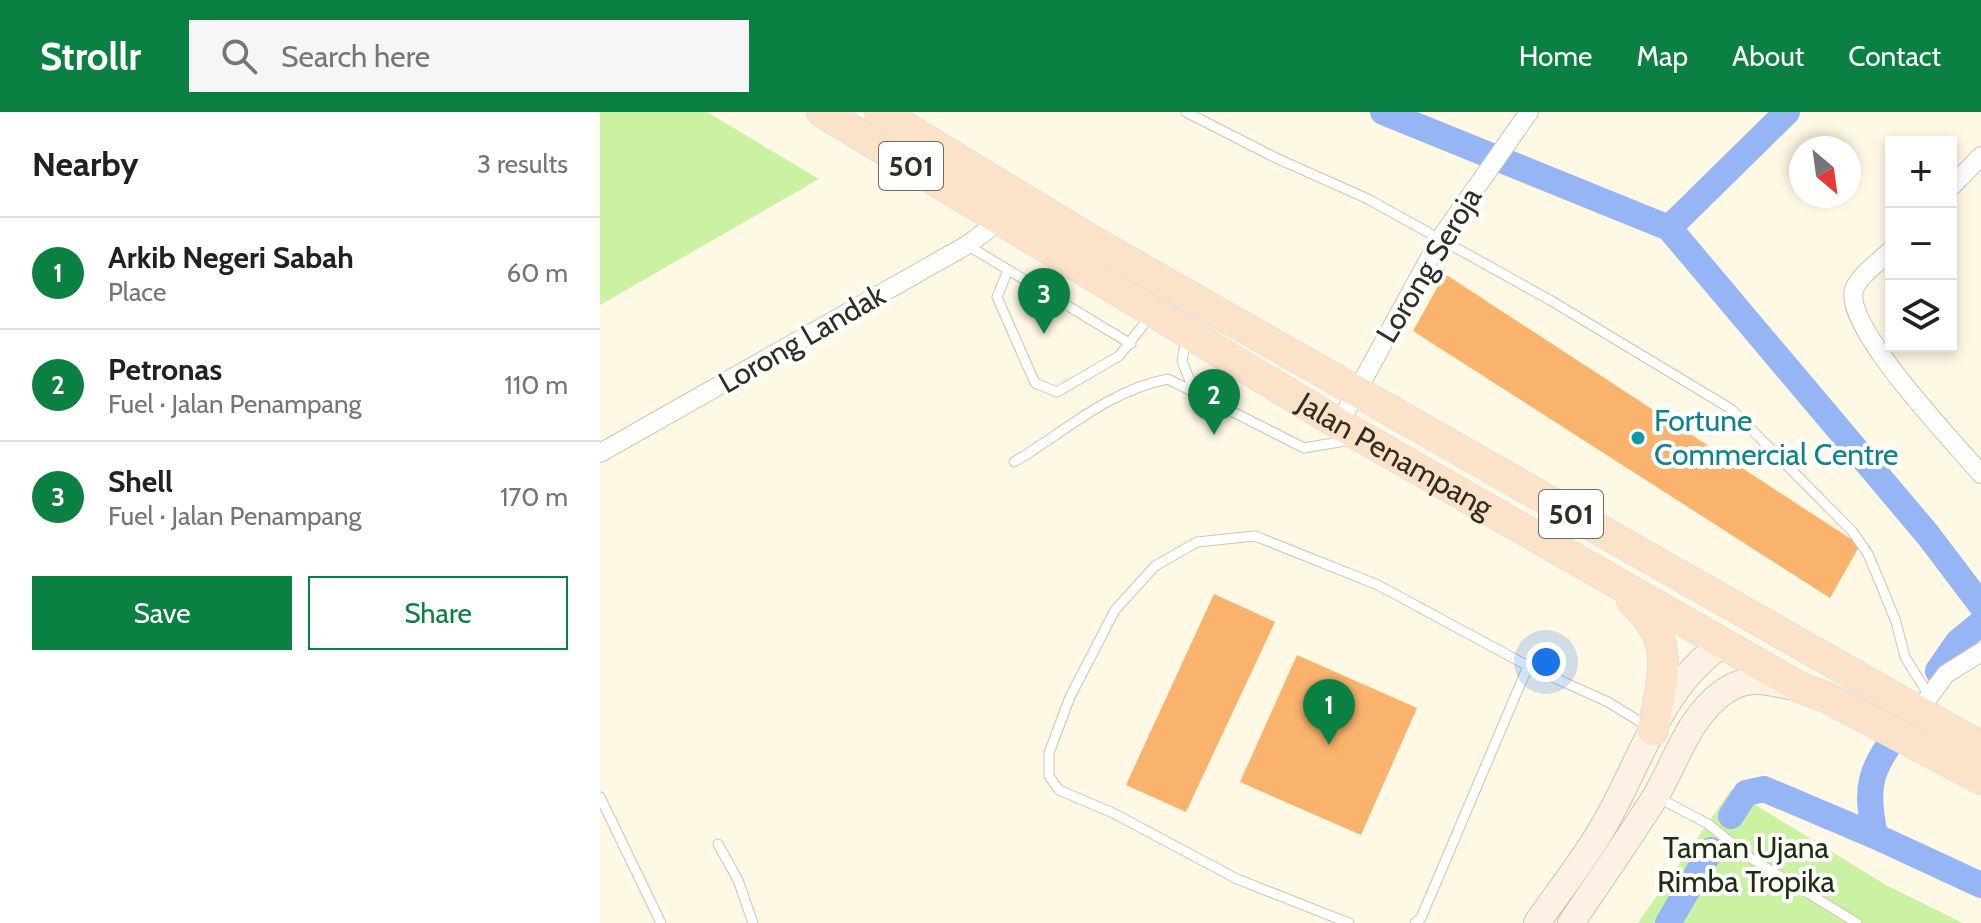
<!DOCTYPE html>
<meta charset="utf-8">
<style>
:root{--surface:#fff;--page:#f6f6f6;--text:#202124;--muted:#757577;--line:#e0e0e0;--accent:#0b8043}
body{margin:0;font-family:Cabin,sans-serif;background:var(--page);color:var(--text)}
.controls{position:absolute;right:24px;top:24px;display:grid;overflow:hidden;border-radius:0px;box-shadow:0 4px 12px #0003}
.controls button{width:72px;height:72px;display:grid;place-items:center;padding:0;border:0;border-bottom:2px solid var(--line);background:var(--surface);color:var(--text);font:40px sans-serif}
.compass{position:absolute;left:1189px;top:24px;width:72px;height:72px;border-radius:50%;background:var(--surface);box-shadow:0 4px 12px #0003;rotate:151deg}
.you{position:absolute;left:946px;top:550px;width:28px;height:28px;margin:-20px;border:6px solid #fff;border-radius:50%;background:#1a73e8;box-shadow:0 0 0 12px #1a73e833}
.badge{display:grid;place-items:center;width:52px;height:52px;border-radius:50%;background:var(--accent);color:#fff;font-size:26px;font-weight:700}
.pin{position:absolute;translate:-50% -66px;filter:drop-shadow(0 2px 4px #0008)}
.pin::after{content:'';position:absolute;top:42px;width:28px;height:24px;background:inherit;clip-path:polygon(0 0,100% 0,50% 100%)}
.list{margin:0;padding:0;list-style:none}
h2{display:flex;justify-content:space-between;align-items:center;height:104px;margin:0;padding:0 32px;font-size:34px}
h2 small{font-size:26px;font-weight:400;color:var(--muted)}
.list li{display:grid;grid-template-columns:52px 1fr auto;gap:24px;align-items:center;box-sizing:border-box;height:112px;padding:0 32px;border-top:2px solid var(--line)}
.list b{display:block;font-size:30px;white-space:nowrap}
.list p{margin:0;font-size:26px;white-space:nowrap;color:var(--muted)}
.list em{font-size:26px;font-style:normal;color:var(--muted)}
.actions{display:flex;gap:16px;padding:24px 32px}
.actions a{flex:1;padding:18px 0;border:2px solid var(--accent);border-radius:0px;text-align:center;font-size:28px;color:var(--accent)}
.actions .main{background:var(--accent);color:#fff}
.icon{flex:none;width:44px;height:44px;fill:none;stroke:currentColor;stroke-width:2;stroke-linecap:round;stroke-linejoin:round}
.map{position:relative;flex:none;width:1381px;height:811px;overflow:hidden}
header{display:flex;align-items:center;gap:48px;box-sizing:border-box;height:112px;padding:0 40px;background:var(--accent);color:#fff}
header strong{font-size:38px}
nav{display:flex;gap:44px;margin-inline-start:auto;font-size:28px}
.search{width:560px;height:72px;background:var(--page);display:flex;align-items:center;gap:20px;box-sizing:border-box;padding:0 28px;border-radius:0px;color:var(--muted);font-size:30px}
main{display:flex}
aside{flex:1;background:var(--surface)}
.map>svg:first-child{display:block}
.green{fill:#cbf1a3}
.lines{fill:none;stroke-linecap:round;stroke-linejoin:round}
.canal{stroke:#96b5f4;stroke-width:26}
.building{fill:#fab36d}
.lane-casing{stroke:#cec6ae;stroke-width:11}
.street-casing{stroke:#cec6ae;stroke-width:20}
.secondary-casing{stroke:#cec6ae;stroke-width:28}
.primary-casing{stroke:#e2e2e0;stroke-width:32}
.lane{stroke:#fff;stroke-width:9}
.street{stroke:#fff;stroke-width:18}
.secondary{stroke:#fdf0e4;stroke-width:26}
.primary{stroke:#fbe2c8;stroke-width:30}
.culture-dot{fill:#0f9aa8;stroke:#fff;stroke-width:3}
.labels{text-anchor:middle;stroke-width:8;stroke-linejoin:round;paint-order:stroke}
.shield{fill:#fff;stroke:#6e6c65;stroke-width:2}
.shield-label{font-size:28px;font-weight:bold;fill:#302d23}
.street-label{font-size:30px;fill:#302d23;stroke:#fff}
.culture-label{font-size:30px;fill:#0d838f;stroke:#fff;text-anchor:start}
.park-label{font-size:30px;fill:#1f2f0b;stroke:#fff}
</style>
<header>
<strong>Strollr</strong>
<div class="search"><svg class="icon" aria-label="search" viewBox="0 0 24 24"><circle cx="10" cy="10" r="6"/><path d="M15 15l6 6"/></svg>Search here</div>
<nav><a>Home</a><a>Map</a><a>About</a><a>Contact</a></nav>
</header>
<main>
<aside>
<h2>Nearby<small>3 results</small></h2>
<ul class="list">
<li><span class="badge">1</span><div><b>Arkib Negeri Sabah</b><p>Place</p></div><em>60 m</em></li>
<li><span class="badge">2</span><div><b>Petronas</b><p>Fuel · Jalan Penampang</p></div><em>110 m</em></li>
<li><span class="badge">3</span><div><b>Shell</b><p>Fuel · Jalan Penampang</p></div><em>170 m</em></li>
</ul>
<div class="actions"><a class="main">Save</a><a>Share</a></div>
</aside>
<div class="map">
<svg width="1381" height="811" viewBox="0 0 1381 811">
<rect width="100%" height="100%" fill="#fff8e4"/>
<path class="green" d="M 0,0 L 107,0 L 219,67 L 0,193 Z
M 1131,678 L 1286,773 L 1363,811 L 1038,811 Z"/>
<g class="lines">
<path class="canal" d="M 783,0 L 1069,116 L 1328,423 L 1381,493
M 1069,116 L 1187,0
M 1338,559 L 1358,530 L 1381,511
M 1304,610 C 1273,657 1263,666 1275,724 L 1381,773
M 1131,704 L 1146,681 L 1164,677 L 1275,724
M 1068,811 L 1111,738"/>
</g>
<path class="building" d="M 845,162 L 1260,433 L 1230,486 L 813,219 Z
M 614,482 L 675,510 L 586,700 L 526,673 Z
M 697,543 L 817,596 L 761,723 L 640,670 Z"/>
<g class="lines">
<g class="lane-casing">
<path id="lane" d="M 586,0 L 676,46 L 768,87 L 950,188 L 1131,297 L 1252,419 L 1268,442 L 1281,473 L 1296,510 L 1305,545 L 1328,582
M 367,133 L 531,232
M 408,158 L 397,185 L 435,271 L 457,280 L 519,244 L 551,203
M 586,225 L 582,249 L 594,279
M 414,350 C 463,321 509,278 568,267 L 704,336 L 751,328
M 0,685 L 61,811
M 1057,685 L 1108,712 L 1149,745 L 1257,811
M 118,732 L 138,768 L 153,811
M 749,811 L 637,767 L 513,701 L 459,678 L 449,664 L 449,641 L 470,585 L 515,498 L 555,454 L 597,430 L 655,424 L 778,473 L 928,554 L 1008,590 L 1047,614
M 815,811 L 821,806 L 928,554"/>
</g>
<g class="street-casing">
<path id="street" d="M 1351,75 L 1381,44
M 1291,138 C 1281,148 1258,164 1254,178 C 1243,215 1355,331 1381,362
M 739,312 L 840,127 L 929,0
M 0,341 L 367,133 L 401,108
M 1317,601 L 1346,562 L 1381,540"/>
</g>
<g class="secondary-casing">
<path id="secondary" d="M 937,811 C 959,779 984,748 1003,715 C 1040,653 1060,573 1123,532
M 971,811 C 999,770 1027,729 1054,687 C 1076,651 1088,604 1125,579 C 1146,564 1166,569 1189,574"/>
</g>
<g class="primary-casing">
<g id="primary">
<path id="s1" d="M 222,0 L 739,312 L 1201,576 L 1228,586 L 1381,667"/>
<path d="M 280,0 L 494,130 L 1381,635"/>
<path d="M 1032,489 C 1078,531 1062,563 1053,618"/>
</g>
</g>
<use href="#lane" class="lane"/>
<use href="#street" class="street"/>
<use href="#secondary" class="secondary"/>
<use href="#primary" class="primary"/>
</g>
<circle class="culture-dot" cx="1038" cy="326" r="8"/>
<g class="labels">
<g class="shield">
<rect x="279" y="30" width="64" height="48" rx="6"/>
<rect x="939" y="378" width="64" height="48" rx="6"/>
</g>
<g class="shield-label">
<text x="311" y="64">501</text>
<text x="971" y="412">501</text>
</g>
<g class="street-label">
<text transform="translate(829 153) rotate(-59)" y="10">Lorong Seroja</text>
<text transform="translate(202 227) rotate(-30)" y="10">Lorong Landak</text>
<text dy="10" stroke="none"><textPath href="#s1" startOffset="668">Jalan Penampang</textPath></text>
</g>
<g class="culture-label">
<text x="1054" y="319">Fortune<tspan x="1054" dy="34">Commercial Centre</tspan></text>
</g>
<g class="park-label">
<text x="1146" y="746">Taman Ujana<tspan x="1146" dy="34">Rimba Tropika</tspan></text>
</g>
</g>
</svg>
<div class="controls">
<button>+</button>
<button>−</button>
<button><svg class="icon" aria-label="layers" viewBox="0 0 24 24"><path d="M12 4l9 5-9 5-9-5zM3 14l9 5 9-5"/></svg></button>
</div>
<svg class="compass" viewBox="-18 -18 36 36"><path d="M0-13l5 13h-10z" fill="#e53935"/><path d="M0 13l5-13h-10z" fill="#757577"/></svg>
<div class="you"></div>
<div class="pin badge" style="left:729px;top:633px">1</div>
<div class="pin badge" style="left:614px;top:323px">2</div>
<div class="pin badge" style="left:444px;top:222px">3</div>
</div>
</main>
